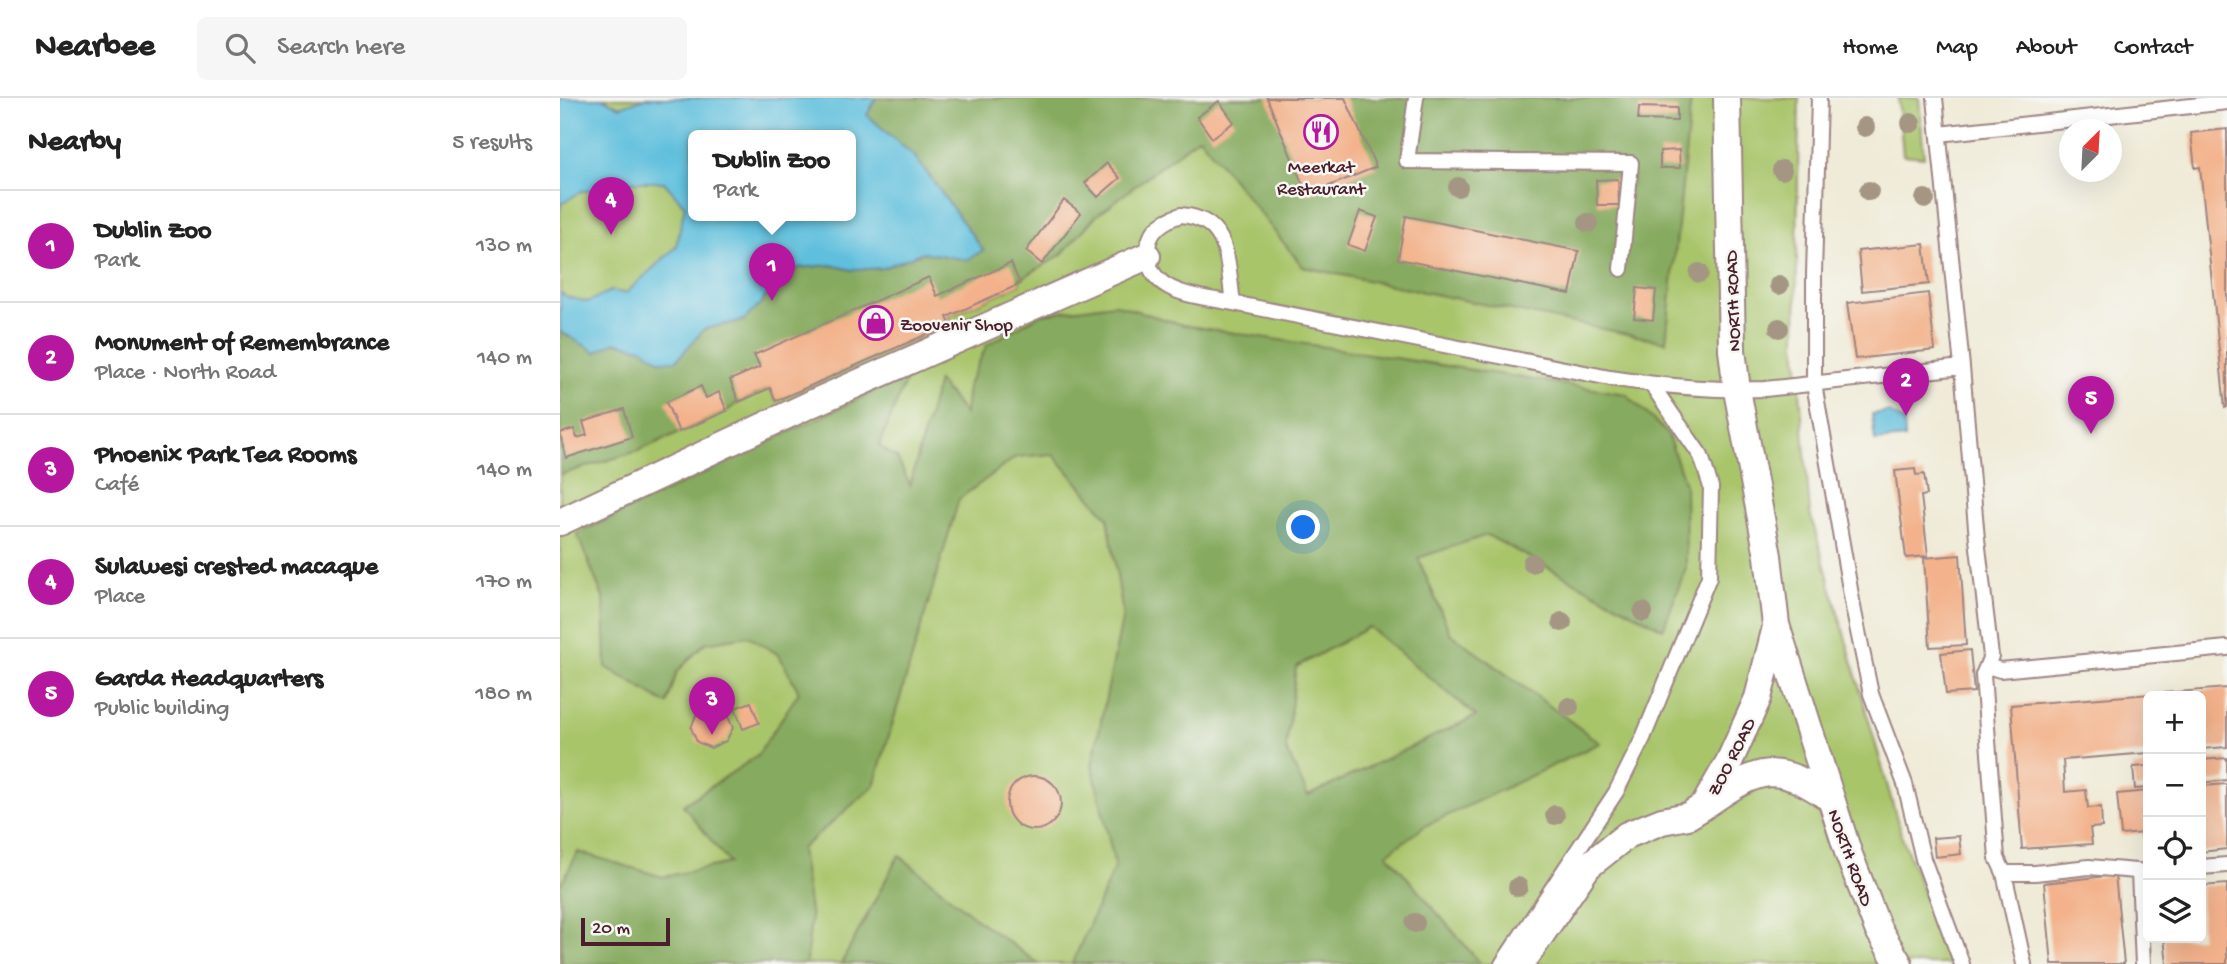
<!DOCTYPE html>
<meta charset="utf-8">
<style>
:root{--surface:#fff;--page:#f6f6f6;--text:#222;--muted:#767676;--line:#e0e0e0;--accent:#b5179e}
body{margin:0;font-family:"Gochi Hand",sans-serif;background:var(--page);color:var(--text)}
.controls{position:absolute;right:21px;bottom:21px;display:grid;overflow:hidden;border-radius:10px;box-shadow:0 7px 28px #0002}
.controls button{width:63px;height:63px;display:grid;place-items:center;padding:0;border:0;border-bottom:2px solid var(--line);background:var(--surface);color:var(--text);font:35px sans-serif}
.compass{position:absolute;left:1499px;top:21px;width:63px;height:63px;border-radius:50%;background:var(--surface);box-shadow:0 7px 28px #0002;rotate:24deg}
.scale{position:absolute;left:21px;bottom:18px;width:89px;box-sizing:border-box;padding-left:7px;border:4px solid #4a1f2b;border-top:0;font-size:19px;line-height:24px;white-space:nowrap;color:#4a1f2b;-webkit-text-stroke:5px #f6f6f2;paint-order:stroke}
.you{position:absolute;left:744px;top:430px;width:24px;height:24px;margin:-18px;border:5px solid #fff;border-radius:50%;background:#1a73e8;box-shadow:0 0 0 10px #1a73e833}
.badge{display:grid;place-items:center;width:46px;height:46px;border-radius:50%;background:var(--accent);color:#fff;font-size:23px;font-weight:700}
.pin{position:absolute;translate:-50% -58px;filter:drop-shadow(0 2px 4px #0008)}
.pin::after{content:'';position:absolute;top:37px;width:24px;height:21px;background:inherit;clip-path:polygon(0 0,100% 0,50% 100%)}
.popup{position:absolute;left:128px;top:32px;width:168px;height:91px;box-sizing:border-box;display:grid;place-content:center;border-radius:10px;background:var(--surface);filter:drop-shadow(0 2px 5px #0005);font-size:23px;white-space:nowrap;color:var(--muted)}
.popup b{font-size:26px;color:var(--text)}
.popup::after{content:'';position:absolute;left:50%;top:100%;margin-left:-14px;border:14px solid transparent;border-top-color:var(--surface)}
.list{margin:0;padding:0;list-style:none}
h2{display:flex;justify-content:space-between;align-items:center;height:91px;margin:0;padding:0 28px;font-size:30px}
h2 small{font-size:23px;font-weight:400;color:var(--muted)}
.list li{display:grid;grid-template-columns:46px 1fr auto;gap:21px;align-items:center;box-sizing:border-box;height:112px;padding:0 28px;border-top:2px solid var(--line)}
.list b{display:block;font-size:26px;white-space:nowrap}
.list p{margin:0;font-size:23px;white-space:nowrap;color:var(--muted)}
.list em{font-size:23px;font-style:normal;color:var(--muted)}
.icon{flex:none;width:38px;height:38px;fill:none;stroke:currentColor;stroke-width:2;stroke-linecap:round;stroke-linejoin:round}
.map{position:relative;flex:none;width:1667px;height:866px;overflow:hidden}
header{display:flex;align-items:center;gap:42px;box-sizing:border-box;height:98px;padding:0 35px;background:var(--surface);border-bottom:2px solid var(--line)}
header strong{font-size:33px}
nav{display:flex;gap:38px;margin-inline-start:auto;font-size:24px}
.search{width:490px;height:63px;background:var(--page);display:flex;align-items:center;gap:18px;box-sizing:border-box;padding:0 24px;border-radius:10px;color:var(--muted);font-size:26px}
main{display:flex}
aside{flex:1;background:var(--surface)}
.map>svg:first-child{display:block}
.green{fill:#a9c56b;stroke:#7a724b;stroke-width:2;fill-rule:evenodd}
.forest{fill:#86aa5f;stroke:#686445;stroke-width:2;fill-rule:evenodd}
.water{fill:#5ebfdd;stroke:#546f84;stroke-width:2;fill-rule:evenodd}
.building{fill:#f3b28b}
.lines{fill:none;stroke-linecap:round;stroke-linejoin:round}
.lane-casing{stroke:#9d8582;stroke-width:18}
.street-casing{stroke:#9d8582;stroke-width:30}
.lane{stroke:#fff;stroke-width:14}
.street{stroke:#fff;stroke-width:26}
.tree{fill:#a49683}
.labels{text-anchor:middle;stroke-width:5;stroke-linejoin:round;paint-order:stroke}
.poi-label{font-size:19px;fill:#4a1f2b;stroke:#f6f6f2}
.street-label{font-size:19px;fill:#4a1f2b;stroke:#f6f6f2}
</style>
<header>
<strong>Nearbee</strong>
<div class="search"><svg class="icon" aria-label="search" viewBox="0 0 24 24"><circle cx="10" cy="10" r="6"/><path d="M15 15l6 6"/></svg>Search here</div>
<nav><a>Home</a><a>Map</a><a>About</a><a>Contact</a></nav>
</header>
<main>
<aside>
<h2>Nearby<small>5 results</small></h2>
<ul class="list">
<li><span class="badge">1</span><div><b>Dublin Zoo</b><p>Park</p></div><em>130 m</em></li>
<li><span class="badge">2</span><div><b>Monument of Remembrance</b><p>Place · North Road</p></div><em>140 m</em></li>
<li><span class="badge">3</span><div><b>Phoenix Park Tea Rooms</b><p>Café</p></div><em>140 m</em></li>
<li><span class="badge">4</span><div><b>Sulawesi crested macaque</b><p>Place</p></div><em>170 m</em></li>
<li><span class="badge">5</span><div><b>Garda Headquarters</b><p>Public building</p></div><em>180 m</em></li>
</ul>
</aside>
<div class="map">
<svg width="1667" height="866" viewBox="0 0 1667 866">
<rect width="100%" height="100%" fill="#f6f6f2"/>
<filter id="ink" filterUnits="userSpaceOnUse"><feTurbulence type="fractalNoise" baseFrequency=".0143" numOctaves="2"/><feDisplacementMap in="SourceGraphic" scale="14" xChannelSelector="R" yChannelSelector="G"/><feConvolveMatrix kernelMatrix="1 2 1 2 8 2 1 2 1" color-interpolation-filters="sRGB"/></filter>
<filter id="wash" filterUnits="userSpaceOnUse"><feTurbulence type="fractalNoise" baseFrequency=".00686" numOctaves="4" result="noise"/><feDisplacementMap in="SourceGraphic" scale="28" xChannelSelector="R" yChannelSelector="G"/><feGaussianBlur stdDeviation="1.57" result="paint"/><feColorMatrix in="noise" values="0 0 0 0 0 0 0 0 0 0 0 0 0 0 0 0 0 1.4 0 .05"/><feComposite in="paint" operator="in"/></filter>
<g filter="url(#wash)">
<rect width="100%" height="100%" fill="#f0ebd8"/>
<path class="green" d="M 0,0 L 1239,0 L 1236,245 L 1250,415 L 1342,739 L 1391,866 L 0,866 ZM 133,37 L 291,37 L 291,117 L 133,117 Z
M 1338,0 L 1359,0 L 1364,59 L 1343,57 Z"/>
<path class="forest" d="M 316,0 L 1131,0 L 1106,244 L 743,169 L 639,39 L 536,118 L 501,157 L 459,182 L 460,186 L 388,219 L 390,226 L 216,303 L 210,290 L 179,304 L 167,313 L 78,353 L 0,377 L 0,233 L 36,254 L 55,244 L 82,250 L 101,263 L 116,263 L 144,231 L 184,222 L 201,205 L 215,187 L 238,170 L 271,167 L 292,172 L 323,170 L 363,154 L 407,162 L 423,152 L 355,59 L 307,17 Z
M 554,206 L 623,227 L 1066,296 L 1107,335 L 1125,386 L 1126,470 L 1103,531 L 927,437 L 858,460 L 890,535 L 1040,645 L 865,728 L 827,756 L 921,866 L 512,866 L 555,768 L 532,667 L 563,517 L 548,420 L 493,356 L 456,359 L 399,401 L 314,688 L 241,751 L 251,820 L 246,866 L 2,866 L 0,788 L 18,754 L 103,779 L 169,765 L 123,707 L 197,658 L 239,594 L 219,557 L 188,538 L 145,545 L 117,574 L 107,606 L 46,569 L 44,502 L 17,436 L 348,277 L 319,348 L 337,360 L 350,387 L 378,283 L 405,316 L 408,287 L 427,247 L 481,216 ZM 809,529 L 916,618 L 748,698 L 726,651 L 736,569 Z
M 339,757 L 419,823 L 479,866 L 281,866 Z"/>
<path class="water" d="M 0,0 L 42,0 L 60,9 L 85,0 L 316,0 L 307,17 L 355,59 L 423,152 L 407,162 L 363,154 L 323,170 L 292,172 L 271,167 L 238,170 L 215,187 L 201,205 L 184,222 L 144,231 L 116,263 L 101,263 L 82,250 L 55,244 L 36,254 L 0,233 L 0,194 L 7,199 L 28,204 L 50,193 L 66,195 L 116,149 L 125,108 L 104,84 L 65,84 L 49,92 L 22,93 L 1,106 L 0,114 ZM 133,37 L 291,37 L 291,117 L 133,117 Z
M 1328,314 L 1344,323 L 1345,340 L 1315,343 L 1312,316 Z"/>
<g id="blocks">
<path class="building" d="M 707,0 L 785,0 L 816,69 L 747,97 Z
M 659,3 L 674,24 L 652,40 L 637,19 Z
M 1079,9 L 1117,10 L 1117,23 L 1078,22 Z
M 1667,31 L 1667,309 L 1665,310 L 1640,69 L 1635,70 L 1631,35 Z
M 1119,52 L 1120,70 L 1100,70 L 1100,53 Z
M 547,65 L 560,80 L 538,99 L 525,85 Z
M 1058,81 L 1059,107 L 1037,107 L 1036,82 Z
M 504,102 L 521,115 L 482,166 L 466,153 Z
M 800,113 L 817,119 L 805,153 L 788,147 Z
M 846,118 L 1019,153 L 1010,196 L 838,161 Z
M 1364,146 L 1369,186 L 1302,193 L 1298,153 Z
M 451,165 L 460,186 L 387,219 L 390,226 L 216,303 L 210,290 L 179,304 L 170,282 L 200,269 L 194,257 L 369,179 L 377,198 Z
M 1077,190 L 1096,192 L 1093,222 L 1074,220 Z
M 1368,195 L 1375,252 L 1295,261 L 1287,205 Z
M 141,288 L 146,300 L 159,294 L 167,313 L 119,334 L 106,304 Z
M 64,311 L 72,339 L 6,360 L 0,335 L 14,331 L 17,340 L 27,337 L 23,324 Z
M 1355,371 L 1356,377 L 1364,376 L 1367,397 L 1361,398 L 1368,458 L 1346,460 L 1335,373 Z
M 1400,457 L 1406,547 L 1370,549 L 1364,460 Z
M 1410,552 L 1414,594 L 1386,596 L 1381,555 Z
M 1667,590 L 1667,649 L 1641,651 L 1641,598 L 1588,598 L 1588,655 L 1503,662 L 1505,694 L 1526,692 L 1528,710 L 1541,709 L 1542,729 L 1530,730 L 1532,746 L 1462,751 L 1451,607 Z
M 191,604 L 199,625 L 183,631 L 175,610 Z
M 152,610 L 167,616 L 173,630 L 166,643 L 151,650 L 137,644 L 131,630 L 136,617 Z
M 1667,660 L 1667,682 L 1641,685 L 1641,662 Z
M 1588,668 L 1588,690 L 1575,691 L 1573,669 Z
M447 705a27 27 0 1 1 54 0a27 27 0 1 1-54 0Z
M 1667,686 L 1667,751 L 1641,754 L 1641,688 Z
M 1588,693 L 1588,758 L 1585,759 L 1583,735 L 1561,737 L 1557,696 Z
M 1399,738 L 1401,756 L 1375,759 L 1373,740 Z
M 1555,777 L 1564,866 L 1492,866 L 1484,785 Z
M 1667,786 L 1667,866 L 1607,866 L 1604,840 L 1641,840 L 1641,788 Z"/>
</g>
</g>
<g filter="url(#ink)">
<use href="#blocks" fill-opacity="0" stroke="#9d8582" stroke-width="2"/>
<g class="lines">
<g class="lane-casing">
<path id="lane" d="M 856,0 L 847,63 L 1071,65 L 1061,171
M 1259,0 L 1254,176 L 1254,286 L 1294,514 L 1311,596 L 1345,686 L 1363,761 L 1402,866
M 1375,0 L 1402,269
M 1379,36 L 1667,4
M 621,117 C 671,121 667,165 673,205 C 640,198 583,197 588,149 C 590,131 605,122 621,117 Z
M 673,205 L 1050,280 C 1102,288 1153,293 1205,291 L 1402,269 L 1417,441 L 1431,558 L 1423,577 L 1437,760 L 1444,775 L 1475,775 L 1529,769 L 1588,774
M 1427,568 L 1440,572 L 1667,550
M 1641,769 L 1667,767
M 1444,775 L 1464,866
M 1579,775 L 1583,866
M 942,866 L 1056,694 L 1083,640 L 1149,479 L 1151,389 L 1141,358 L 1091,286"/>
</g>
<g class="street-casing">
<path id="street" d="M 1167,0 L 1172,252 L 1177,292 L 1208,458 L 1216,527 L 1289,757 L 1318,831 L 1339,866
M 0,424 L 251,306 L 587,158
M 1148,705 C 1200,669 1216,663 1271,701
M 961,866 L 1028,768 L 1067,737 L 1102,723 L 1128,718 L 1144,708 L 1169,664 L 1198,600 L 1216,529"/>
</g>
<use href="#lane" class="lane"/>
<use href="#street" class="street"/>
</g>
<g class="tree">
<circle cx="1351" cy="25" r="10"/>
<circle cx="1305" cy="29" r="10"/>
<circle cx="1222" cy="72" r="10"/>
<circle cx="898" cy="89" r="10"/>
<circle cx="1309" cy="93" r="10"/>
<circle cx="1365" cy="101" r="10"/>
<circle cx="1028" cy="125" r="10"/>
<circle cx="1139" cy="175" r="10"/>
<circle cx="1219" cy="187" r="10"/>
<circle cx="1219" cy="230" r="10"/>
<circle cx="972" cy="465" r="10"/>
<circle cx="1083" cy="514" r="10"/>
<circle cx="1002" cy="524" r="10"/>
<circle cx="1009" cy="609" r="10"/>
<circle cx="995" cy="717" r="10"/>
<circle cx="958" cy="789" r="10"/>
<circle cx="855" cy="825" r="10"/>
</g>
</g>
<defs>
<g id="restaurant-ring" transform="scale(1.75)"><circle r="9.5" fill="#f6f6f2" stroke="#b5179e" stroke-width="1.5"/><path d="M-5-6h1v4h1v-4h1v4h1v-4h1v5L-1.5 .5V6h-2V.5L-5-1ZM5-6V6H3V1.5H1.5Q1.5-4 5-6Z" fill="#b5179e"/></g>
<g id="shop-ring" transform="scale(1.75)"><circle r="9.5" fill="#f6f6f2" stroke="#b5179e" stroke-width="1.5"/><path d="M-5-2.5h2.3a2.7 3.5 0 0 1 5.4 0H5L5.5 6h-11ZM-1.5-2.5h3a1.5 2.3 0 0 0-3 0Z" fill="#b5179e"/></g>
</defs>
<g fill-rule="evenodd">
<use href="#restaurant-ring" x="761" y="34"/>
<use href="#shop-ring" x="316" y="225"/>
</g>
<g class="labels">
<g class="poi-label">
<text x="761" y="74">Meerkat<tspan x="761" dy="22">Restaurant</tspan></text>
<text x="340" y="232" text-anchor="start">Zoovenir Shop</text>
</g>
<g class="street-label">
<text transform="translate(1171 203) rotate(-92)" y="7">NORTH ROAD</text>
<text transform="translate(1170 658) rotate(-63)" y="7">ZOO ROAD</text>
<text transform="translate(1292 759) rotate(70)" y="7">NORTH ROAD</text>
</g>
</g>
</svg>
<div class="controls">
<button>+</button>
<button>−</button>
<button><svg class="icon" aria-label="locate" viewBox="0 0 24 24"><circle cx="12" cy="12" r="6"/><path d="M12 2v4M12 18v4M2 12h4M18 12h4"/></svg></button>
<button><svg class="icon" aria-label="layers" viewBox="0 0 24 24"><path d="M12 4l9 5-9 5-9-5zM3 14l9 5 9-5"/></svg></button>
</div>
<svg class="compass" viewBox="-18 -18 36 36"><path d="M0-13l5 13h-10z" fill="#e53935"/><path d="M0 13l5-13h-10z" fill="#767676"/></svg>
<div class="scale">20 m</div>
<div class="you"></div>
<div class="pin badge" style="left:212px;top:203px">1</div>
<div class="popup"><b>Dublin Zoo</b>Park</div>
<div class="pin badge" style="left:1346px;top:318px">2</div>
<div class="pin badge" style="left:152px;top:637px">3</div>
<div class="pin badge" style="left:51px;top:137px">4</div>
<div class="pin badge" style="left:1531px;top:336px">5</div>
</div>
</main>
